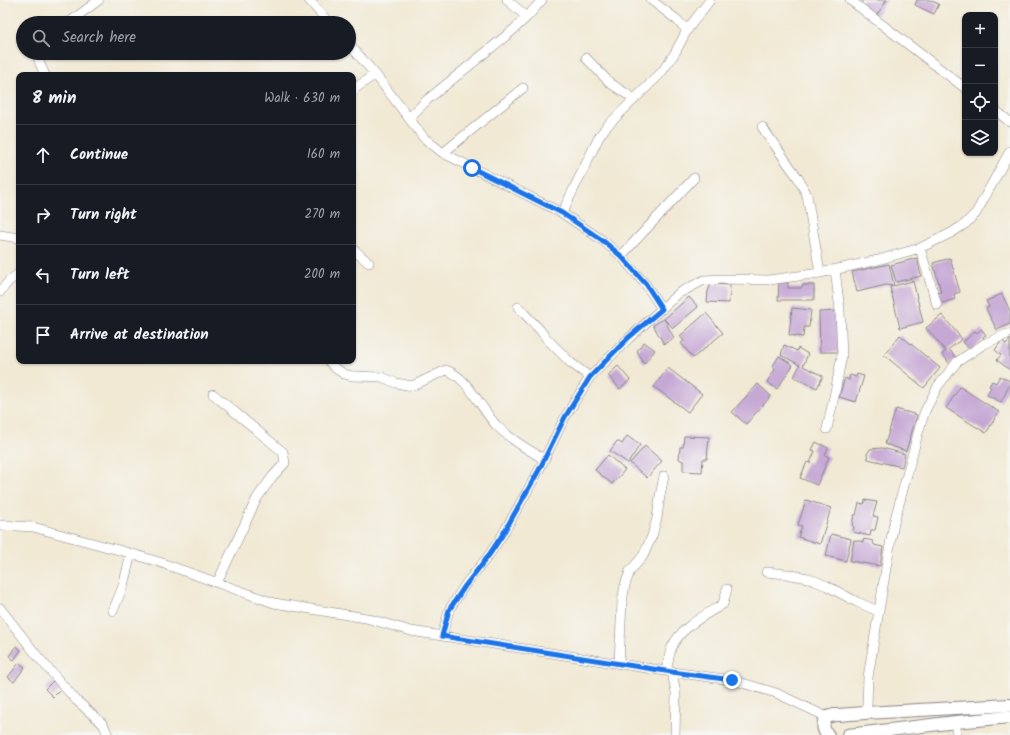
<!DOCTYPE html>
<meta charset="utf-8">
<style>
:root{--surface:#171b24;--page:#20242c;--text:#f1f3f6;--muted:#9ea1a6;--line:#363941}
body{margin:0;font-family:Kalam,sans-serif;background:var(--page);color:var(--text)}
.controls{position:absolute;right:12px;top:12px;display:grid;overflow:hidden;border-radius:8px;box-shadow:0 1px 3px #0004}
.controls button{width:36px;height:36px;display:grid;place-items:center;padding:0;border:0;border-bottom:1px solid var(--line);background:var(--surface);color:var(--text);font:20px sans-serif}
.stop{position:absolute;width:12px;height:12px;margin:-9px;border:3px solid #1a73e8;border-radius:50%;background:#fff}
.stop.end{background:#1a73e8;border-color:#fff;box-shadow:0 1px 4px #0008}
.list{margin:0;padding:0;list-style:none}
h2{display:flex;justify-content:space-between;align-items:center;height:52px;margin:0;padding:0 16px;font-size:17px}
h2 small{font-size:13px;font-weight:400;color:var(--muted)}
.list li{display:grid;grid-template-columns:26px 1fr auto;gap:12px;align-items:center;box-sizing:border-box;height:60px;padding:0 16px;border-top:1px solid var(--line)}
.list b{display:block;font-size:15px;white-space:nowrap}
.list em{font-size:13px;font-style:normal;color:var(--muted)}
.icon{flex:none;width:22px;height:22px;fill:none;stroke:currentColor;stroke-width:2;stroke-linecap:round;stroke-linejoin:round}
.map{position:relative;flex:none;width:1010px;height:735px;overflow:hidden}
.search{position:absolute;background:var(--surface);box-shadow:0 1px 3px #0004;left:16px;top:16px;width:340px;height:44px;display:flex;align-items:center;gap:10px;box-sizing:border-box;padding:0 14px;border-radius:22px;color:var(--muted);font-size:15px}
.panel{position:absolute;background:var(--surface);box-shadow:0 1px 3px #0004;left:16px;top:72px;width:340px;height:292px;border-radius:8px}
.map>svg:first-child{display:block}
.building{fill:#c6a8d5}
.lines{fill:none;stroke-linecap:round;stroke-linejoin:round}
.minor-casing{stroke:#8a8688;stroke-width:10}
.secondary-casing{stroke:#8a8688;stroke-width:14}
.minor{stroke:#fff;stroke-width:9}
.secondary{stroke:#fff;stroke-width:12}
.route{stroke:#1a73e8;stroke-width:5}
</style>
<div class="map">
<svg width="1010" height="735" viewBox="0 0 1010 735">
<rect width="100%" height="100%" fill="#f6f6f2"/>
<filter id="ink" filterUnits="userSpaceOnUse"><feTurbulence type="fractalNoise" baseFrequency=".025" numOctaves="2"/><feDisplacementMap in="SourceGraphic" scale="8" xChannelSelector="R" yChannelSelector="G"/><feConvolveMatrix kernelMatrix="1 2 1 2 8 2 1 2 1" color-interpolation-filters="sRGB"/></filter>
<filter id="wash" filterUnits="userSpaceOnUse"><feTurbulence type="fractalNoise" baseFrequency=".012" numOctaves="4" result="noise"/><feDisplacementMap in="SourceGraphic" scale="16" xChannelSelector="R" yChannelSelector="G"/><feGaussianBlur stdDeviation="0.9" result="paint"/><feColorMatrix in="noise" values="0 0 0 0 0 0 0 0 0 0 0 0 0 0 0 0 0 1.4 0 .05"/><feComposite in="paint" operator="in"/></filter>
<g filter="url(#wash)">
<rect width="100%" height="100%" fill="#f1e9d4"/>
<g id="blocks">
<path class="building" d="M 863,0 L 887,0 L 876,16 L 860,4 Z
M 917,0 L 930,0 L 939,4 L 934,14 L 915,5 Z
M 917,258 L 921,276 L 896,282 L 891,265 Z
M 950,258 L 960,292 L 954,294 L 955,299 L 939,304 L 936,294 L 941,292 L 933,263 Z
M 889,264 L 894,286 L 886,285 L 857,292 L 852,272 Z
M 913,281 L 923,322 L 900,328 L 890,287 Z
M 779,282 L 788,282 L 788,288 L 801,288 L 803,285 L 814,285 L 814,300 L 778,300 Z
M 711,284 L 730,285 L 729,303 L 707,302 L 708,291 Z
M 1002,294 L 1010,311 L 1010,324 L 997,330 L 986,309 L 989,307 L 986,301 Z
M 689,297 L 698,307 L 673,328 L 664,319 L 674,338 L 664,344 L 653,325 L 664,319 Z
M 792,308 L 811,310 L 809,327 L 804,327 L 803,337 L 789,335 Z
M 838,311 L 839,352 L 820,352 L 819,312 Z
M 706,313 L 723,333 L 693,358 L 681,343 L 684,341 L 680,336 Z
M 942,315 L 962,339 L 949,349 L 957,359 L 950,364 L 942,354 L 946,351 L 926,328 Z
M 981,329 L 986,335 L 983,337 L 984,339 L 971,351 L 963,342 L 975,331 L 977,333 Z
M 900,335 L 940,368 L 924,388 L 884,355 Z
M 1010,339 L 1010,370 L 997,360 L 1001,355 L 995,350 L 1002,340 L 1006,344 Z
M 644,342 L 655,350 L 644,364 L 637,351 Z
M 784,345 L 797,351 L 798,348 L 808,354 L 803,366 L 823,376 L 817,388 L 794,377 L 800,365 L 781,355 Z
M 779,356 L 793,365 L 777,389 L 767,382 L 775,369 L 773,366 Z
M 618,366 L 630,380 L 620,389 L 608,375 Z
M 668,368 L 702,394 L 688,412 L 654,387 Z
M 857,374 L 864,376 L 856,402 L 839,397 L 845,378 L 849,380 L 850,375 L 856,377 Z
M 1000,376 L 1010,381 L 1010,384 L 1001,402 L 987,395 L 991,387 L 989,386 L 992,381 L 996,383 Z
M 758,384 L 771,396 L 746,424 L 732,412 Z
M 960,387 L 999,412 L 986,433 L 946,408 Z
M 896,409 L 917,415 L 906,451 L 885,444 Z
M 627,436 L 640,445 L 628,463 L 610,451 L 617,441 L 622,444 Z
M 684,436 L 709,437 L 707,459 L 703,459 L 702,472 L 683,471 L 683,461 L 679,459 L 680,447 L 683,447 Z
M 816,442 L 828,448 L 825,455 L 829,457 L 817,485 L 800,478 L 807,462 L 810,463 L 815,451 L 812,450 Z
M 645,446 L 662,461 L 647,478 L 630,463 Z
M 882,448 L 905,454 L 902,467 L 868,459 L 867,454 L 870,449 Z
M 608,455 L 625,470 L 612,484 L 595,470 Z
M 806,500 L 831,508 L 820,544 L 798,537 L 802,526 L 798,525 Z
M 865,500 L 877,502 L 873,516 L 878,517 L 875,530 L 871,530 L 870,536 L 853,532 L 854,527 L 852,525 L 854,515 L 856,515 L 859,503 L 864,504 Z
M 831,534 L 851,539 L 846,561 L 826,556 Z
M 864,539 L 873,541 L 874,545 L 883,547 L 880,566 L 850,561 L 854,540 L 863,542 Z
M 16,646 L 21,650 L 14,660 L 9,656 Z
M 19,663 L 25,667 L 14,682 L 8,677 Z
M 53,681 L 61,689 L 53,697 L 45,689 Z"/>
</g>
</g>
<g filter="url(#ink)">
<use href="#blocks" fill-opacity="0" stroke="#8a8688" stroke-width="1"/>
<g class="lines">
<g class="minor-casing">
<path id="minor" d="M 309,0 L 329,23
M 507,0 L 527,17
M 651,0 L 676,19 L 687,30
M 850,0 L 965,88
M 68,23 L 99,0
M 349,44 L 375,74 L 424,138 L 443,153 L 562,213 L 602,240 L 621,256 L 646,285 L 662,309
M 37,53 L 40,64 L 45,75
M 586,58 L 610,83 L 634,99
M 353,90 L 375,74
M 995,110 L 1010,122
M 409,118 L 427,100 L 512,31 L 527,17 L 542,0
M 762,127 L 798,178 L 807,195 L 820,273
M 443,153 L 523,88
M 562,213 L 599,137 L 606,127 L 661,73 L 675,53 L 687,30 L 710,0
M 0,235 L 19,238
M 920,248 L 937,305
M 353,249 L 369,263
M 621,256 L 694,178
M 0,292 L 8,282 L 19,273
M 518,307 L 540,330 L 547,339 L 571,363 L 590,377
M 329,361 L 335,368 L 344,374 L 352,376 L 382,377 L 396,383 L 412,386 L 446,370 C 468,377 481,409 496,425 C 510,439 527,449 544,459
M 213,394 L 283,452 L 285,463 L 273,476 L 257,498 L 217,583
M 827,429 L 836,387 L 842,355 L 840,311 L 835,269
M 0,525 L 33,527 L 126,552 L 159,562 L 274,603 L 366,618 L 411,631 L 672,672 L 732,680 L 776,693 L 827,717
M 766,572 L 786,574 L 808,578 L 827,586 L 857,602 L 878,611
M 0,608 L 39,658 L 76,700 L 103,724 L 108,735
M 113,611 L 123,586 L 131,554
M 442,636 L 449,610 L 465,585 L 489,555 L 503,534 L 539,470 L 565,417 L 590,377 L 628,339 L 679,293 L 704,280 L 726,279 L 769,280 L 820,273 L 878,260 L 920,248 L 951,233 L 965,224 L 976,213 L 1010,151
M 619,663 L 621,622 L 622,602 L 625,585 L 630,571 L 643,556 L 652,536 L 657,518 L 660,496 L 664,476
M 666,671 C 668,664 669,656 671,649 C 680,627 704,616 723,604 L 727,589
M 672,672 L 676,693 L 675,735
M 865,713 L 867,705 L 868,677 L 888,556 L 894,523 L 920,426 L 925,411 L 938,386 L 957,362 L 984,344 L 1007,334
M 956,735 L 956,722"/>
</g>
<g class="secondary-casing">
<path id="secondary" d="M 828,735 C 822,730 822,723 827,717 L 834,715 L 838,715 L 865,713 L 1010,705
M 848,735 L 956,722 L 1010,717"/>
</g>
<use href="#minor" class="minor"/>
<use href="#secondary" class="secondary"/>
</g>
</g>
<g class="lines" filter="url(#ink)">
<path class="route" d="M 472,168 L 562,213 L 602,240 L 621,256 L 646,284 L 662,309 L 628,338 L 590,377 L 565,417 L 539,470 L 503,534 L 489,555 L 465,586 L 449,610 L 442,636 L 672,672 L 732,680"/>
</g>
</svg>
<div class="controls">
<button>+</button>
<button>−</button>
<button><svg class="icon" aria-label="locate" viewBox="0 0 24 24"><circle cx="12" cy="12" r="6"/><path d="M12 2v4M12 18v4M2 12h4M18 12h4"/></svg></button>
<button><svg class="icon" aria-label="layers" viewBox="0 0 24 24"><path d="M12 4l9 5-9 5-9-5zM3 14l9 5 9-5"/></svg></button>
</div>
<div class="stop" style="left:472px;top:168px"></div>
<div class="stop end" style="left:732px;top:680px"></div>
<div class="search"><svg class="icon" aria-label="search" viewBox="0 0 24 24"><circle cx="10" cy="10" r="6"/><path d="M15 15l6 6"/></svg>Search here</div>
<section class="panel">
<h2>8 min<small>Walk · 630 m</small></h2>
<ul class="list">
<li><svg class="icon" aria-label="ahead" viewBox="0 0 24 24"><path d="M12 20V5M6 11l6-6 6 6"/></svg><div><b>Continue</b></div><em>160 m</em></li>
<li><svg class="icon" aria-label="right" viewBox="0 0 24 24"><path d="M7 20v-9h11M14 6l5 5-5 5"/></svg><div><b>Turn right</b></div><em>270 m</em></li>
<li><svg class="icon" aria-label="left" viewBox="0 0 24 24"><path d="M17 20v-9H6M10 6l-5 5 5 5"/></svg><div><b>Turn left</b></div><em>200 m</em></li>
<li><svg class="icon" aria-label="arrive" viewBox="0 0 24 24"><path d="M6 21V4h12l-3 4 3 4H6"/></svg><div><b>Arrive at destination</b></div></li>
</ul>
</section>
</div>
